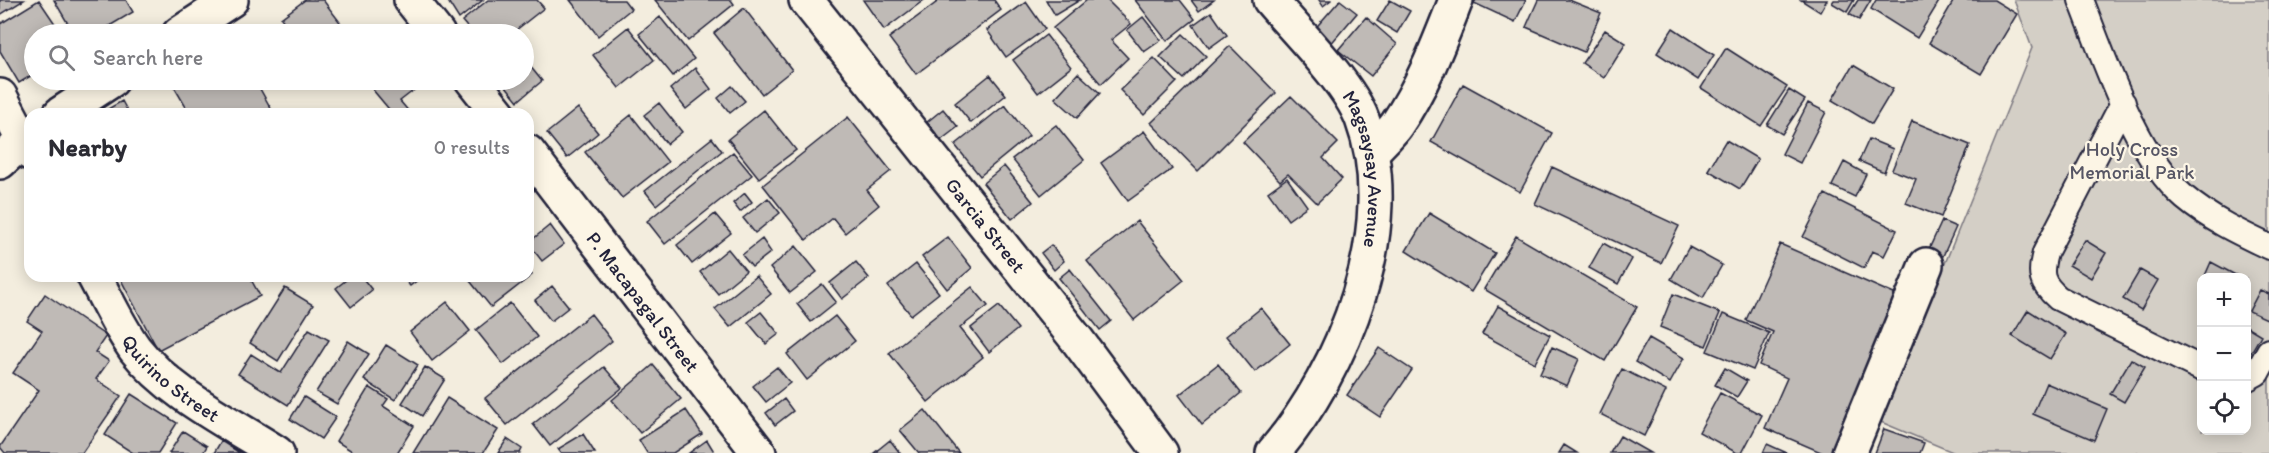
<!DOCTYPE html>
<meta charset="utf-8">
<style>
:root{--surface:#fff;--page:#f2f2f3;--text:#2b2b33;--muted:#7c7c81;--line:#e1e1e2}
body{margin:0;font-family:Itim,sans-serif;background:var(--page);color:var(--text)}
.controls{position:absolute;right:18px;bottom:18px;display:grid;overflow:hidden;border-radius:12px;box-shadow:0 3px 15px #0003}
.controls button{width:54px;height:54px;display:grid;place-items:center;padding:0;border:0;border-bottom:2px solid var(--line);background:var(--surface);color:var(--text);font:30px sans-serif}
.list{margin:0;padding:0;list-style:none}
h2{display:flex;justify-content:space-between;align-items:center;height:78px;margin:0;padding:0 24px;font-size:26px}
h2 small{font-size:20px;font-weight:400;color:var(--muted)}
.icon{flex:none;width:33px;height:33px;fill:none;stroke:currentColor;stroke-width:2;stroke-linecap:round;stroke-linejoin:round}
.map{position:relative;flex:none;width:2269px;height:453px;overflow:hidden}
.search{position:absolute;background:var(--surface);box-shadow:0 3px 15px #0003;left:24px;top:24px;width:510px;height:66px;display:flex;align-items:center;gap:15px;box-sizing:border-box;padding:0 21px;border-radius:33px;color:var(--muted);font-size:22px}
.panel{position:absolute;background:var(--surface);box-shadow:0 3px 15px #0003;left:24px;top:108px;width:510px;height:174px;border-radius:18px}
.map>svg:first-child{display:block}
.green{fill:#d4cfc6;stroke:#7b7880;stroke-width:1.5;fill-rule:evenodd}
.building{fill:#bfbab6;stroke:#22223b;stroke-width:1.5}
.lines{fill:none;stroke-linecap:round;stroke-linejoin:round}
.service-casing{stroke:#22223b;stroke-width:28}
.minor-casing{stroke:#22223b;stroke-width:38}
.tertiary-casing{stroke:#22223b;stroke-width:38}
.service{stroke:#fcf5e5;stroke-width:24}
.minor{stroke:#fcf5e5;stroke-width:33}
.tertiary{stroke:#fcf5e5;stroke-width:33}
.labels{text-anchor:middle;stroke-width:4.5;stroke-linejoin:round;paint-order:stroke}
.park-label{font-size:20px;fill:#575665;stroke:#fcf5e5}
.street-label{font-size:20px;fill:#22223b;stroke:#fcf5e5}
</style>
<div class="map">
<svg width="2269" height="453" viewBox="0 0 2269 453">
<rect width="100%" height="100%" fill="#f3edde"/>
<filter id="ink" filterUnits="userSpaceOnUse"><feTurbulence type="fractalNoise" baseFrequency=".0167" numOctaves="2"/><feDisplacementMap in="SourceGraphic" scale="12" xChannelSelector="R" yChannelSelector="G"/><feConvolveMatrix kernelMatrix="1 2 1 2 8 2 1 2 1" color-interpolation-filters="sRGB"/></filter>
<g filter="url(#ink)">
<path class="green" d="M 2014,0 L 2269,0 L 2269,453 L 1955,453 L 1881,422 L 2032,48 ZM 2202,278 L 2246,278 L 2246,430 L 2202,430 Z"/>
<path class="building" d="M 0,0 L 24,0 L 0,15 Z
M 39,0 L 62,34 L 34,34 L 34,74 L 19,83 L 0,51 L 0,24 Z
M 54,0 L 126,0 L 133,12 L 96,34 L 74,34 Z
M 305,0 L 323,0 L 349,34 L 293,34 L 281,18 Z
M 447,0 L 483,0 L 459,19 Z
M 488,0 L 537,0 L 544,8 L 511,34 L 473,34 L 462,21 Z
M 570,0 L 624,0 L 631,9 L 598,36 Z
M 655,0 L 731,0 L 734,4 L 688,41 Z
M 863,0 L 924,0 L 884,30 Z
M 940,0 L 994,0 L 1001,10 L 916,74 L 889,38 Z
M 1046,0 L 1080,0 L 1055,15 Z
M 1087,0 L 1107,0 L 1131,24 L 1111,40 L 1128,58 L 1101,84 L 1053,28 Z
M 1135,0 L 1180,0 L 1195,19 L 1167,41 Z
M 1191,0 L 1214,0 L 1199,11 Z
M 1319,0 L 1331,0 L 1323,6 Z
M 1340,0 L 1357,13 L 1329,46 L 1312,32 Z
M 1390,0 L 1410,11 L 1397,33 L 1377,21 Z
M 1476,0 L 1526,0 L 1515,22 L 1474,3 Z
M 1538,0 L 1569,0 L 1601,13 L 1584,52 L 1526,27 Z
M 1801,0 L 1827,0 L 1820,12 Z
M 1834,0 L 1854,0 L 1847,12 L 1832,3 Z
M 1858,0 L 1871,0 L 1859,20 L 1849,14 Z
M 1876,0 L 1940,0 L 1917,38 L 1871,9 Z
M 1954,0 L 1994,0 L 2017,14 L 1981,74 L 1929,43 Z
M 1026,2 L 1045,29 L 1006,57 L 987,30 Z
M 744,8 L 792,70 L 762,94 L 714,33 Z
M 1211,12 L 1227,35 L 1209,48 L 1193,25 Z
M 660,17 L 694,59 L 673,76 L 639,34 Z
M 1143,17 L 1161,40 L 1144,52 L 1127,30 Z
M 1366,17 L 1397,44 L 1371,76 L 1338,50 Z
M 628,27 L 654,60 L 619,88 L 593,55 Z
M 1673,28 L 1714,55 L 1698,80 L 1657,53 Z
M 1605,30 L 1626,43 L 1604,78 L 1582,63 Z
M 1183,34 L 1206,56 L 1184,79 L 1160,57 Z
M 1046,35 L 1071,67 L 1038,93 L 1013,60 Z
M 1230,46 L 1276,93 L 1198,171 L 1151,123 Z
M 1726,48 L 1787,87 L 1761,126 L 1701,88 Z
M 1154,58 L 1177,82 L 1144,115 L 1120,90 Z
M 525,60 L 542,81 L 518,101 L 501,80 L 524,80 Z
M 1853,65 L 1893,89 L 1872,124 L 1832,100 Z
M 695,68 L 711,89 L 686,109 L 670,89 Z
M 1078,73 L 1100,93 L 1077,118 L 1055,98 Z
M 990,75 L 1006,95 L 971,123 L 955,103 Z
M 170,80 L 255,80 L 274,114 L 190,114 Z
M 386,80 L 427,80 L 400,101 L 411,114 L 393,114 L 373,90 Z
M 1463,84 L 1552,133 L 1520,192 L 1431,142 Z
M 732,86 L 745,101 L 730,113 L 718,98 Z
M 1789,90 L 1805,100 L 1782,134 L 1767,125 Z
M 1291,96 L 1338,143 L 1323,158 L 1342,179 L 1317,203 L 1288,174 L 1280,181 L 1243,142 Z
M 122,101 L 129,114 L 99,114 Z
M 659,103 L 682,132 L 667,144 L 644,115 Z
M 1808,103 L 1826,112 L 1800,163 L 1782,154 Z
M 1005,105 L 1029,136 L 980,176 L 955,145 Z
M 578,108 L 598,133 L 567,158 L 547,133 Z
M 943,109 L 958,127 L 941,140 L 927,122 Z
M 764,110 L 796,150 L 759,178 L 728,139 Z
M 631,115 L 668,162 L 622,198 L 585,152 Z
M 848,117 L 891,171 L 867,190 L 879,205 L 845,233 L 833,218 L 806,240 L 763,185 Z
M 1912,121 L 1970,145 L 1941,217 L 1906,203 L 1916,179 L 1892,170 Z
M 1056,125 L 1084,160 L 1041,195 L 1012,159 Z
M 1144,131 L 1172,169 L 1128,201 L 1101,163 Z
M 712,138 L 722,151 L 656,205 L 645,191 Z
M 1869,139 L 1893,149 L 1884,172 L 1859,161 Z
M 1726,140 L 1758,159 L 1740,189 L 1708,170 Z
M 733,152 L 752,175 L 665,244 L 647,221 Z
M 1844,162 L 1866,174 L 1855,197 L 1832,186 Z
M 1004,166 L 1033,202 L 1012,219 L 983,183 Z
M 1552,167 L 1679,226 L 1661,263 L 1535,204 Z
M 1287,178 L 1307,206 L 1288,220 L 1268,192 Z
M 745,193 L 752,202 L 740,212 L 733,203 Z
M 1825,194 L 1897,230 L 1884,256 L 1872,251 L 1864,268 L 1803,237 Z
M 768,198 L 780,213 L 755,233 L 743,218 Z
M 1429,213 L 1495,253 L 1471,292 L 1406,251 Z
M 715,214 L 731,233 L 692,264 L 677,245 Z
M 1137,221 L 1184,280 L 1134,320 L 1087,261 Z
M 1942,221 L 1956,227 L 1943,256 L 1929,249 Z
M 550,225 L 564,244 L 542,261 L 528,243 Z
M 1516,236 L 1637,307 L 1605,361 L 1484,289 Z
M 948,237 L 972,268 L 947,289 L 922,257 Z
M 762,239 L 771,252 L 752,267 L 742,255 Z
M 2085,240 L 2106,253 L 2091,278 L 2069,265 Z
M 1603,243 L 1632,259 L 1618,284 L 1589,268 Z
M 1780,244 L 1903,298 L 1834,453 L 1823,453 L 1765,428 L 1787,378 L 1759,365 L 1773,332 L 1746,320 Z
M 1051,245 L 1064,261 L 1054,270 L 1041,253 Z
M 796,246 L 817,272 L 790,293 L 770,268 Z
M 1689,247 L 1722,265 L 1703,298 L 1671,279 Z
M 728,249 L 746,271 L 718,294 L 700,272 Z
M 856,262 L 869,278 L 842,299 L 830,283 Z
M 2211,262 L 2241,278 L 2204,278 Z
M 916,264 L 939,293 L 911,315 L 888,286 Z
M 1070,269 L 1111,321 L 1100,330 L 1059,278 Z
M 528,270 L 532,275 L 491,307 L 470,281 L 476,276 L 528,276 Z
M 2140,270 L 2158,280 L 2141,310 L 2123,299 Z
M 119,276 L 249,276 L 260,296 L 158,350 Z
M 351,276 L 361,276 L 372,290 L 351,307 L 336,288 Z
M 402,276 L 423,276 L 410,286 Z
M 756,276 L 771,294 L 730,327 L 715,309 Z
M 822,284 L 836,302 L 811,322 L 797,304 Z
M 552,286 L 569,307 L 551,321 L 535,300 Z
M 972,287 L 988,306 L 960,328 L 983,357 L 928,402 L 889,353 Z
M 285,288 L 313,305 L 278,361 L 250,343 Z
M 2260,290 L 2269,294 L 2269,314 L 2267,319 L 2249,311 Z
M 45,294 L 106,336 L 95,352 L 109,361 L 96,379 L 121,396 L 82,453 L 5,453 L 0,447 L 39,390 L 13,373 L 42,331 L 27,321 Z
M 1673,294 L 1720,313 L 1706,346 L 1660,327 Z
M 447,302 L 470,331 L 432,361 L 410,332 Z
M 510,303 L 537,337 L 503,364 L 476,330 Z
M 999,306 L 1018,329 L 989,352 L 971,328 Z
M 1498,306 L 1550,335 L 1535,363 L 1482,334 Z
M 1261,308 L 1290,344 L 1255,372 L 1226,336 Z
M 2028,310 L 2066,334 L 2050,359 L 2012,336 Z
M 761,312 L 779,334 L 766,344 L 748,322 Z
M 591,314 L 612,341 L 507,425 L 485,398 Z
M 1723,314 L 1769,333 L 1753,370 L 1707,351 Z
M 835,316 L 855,341 L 807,380 L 787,354 Z
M 2246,326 L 2261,335 L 2246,361 Z
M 309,329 L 329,340 L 288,405 L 238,374 L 251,354 L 281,373 Z
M 1649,338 L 1684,358 L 1670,383 L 1635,362 Z
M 348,341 L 369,354 L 337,404 L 316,392 Z
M 386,345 L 418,365 L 395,400 L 364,380 Z
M 1552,347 L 1579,359 L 1567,386 L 1540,374 Z
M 1379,348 L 1412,370 L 1380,417 L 1347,395 Z
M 2131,359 L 2145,367 L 2124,402 L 2110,394 Z
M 1218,364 L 1241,393 L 1202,425 L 1179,395 Z
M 653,365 L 681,399 L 640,433 L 612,400 Z
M 425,367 L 445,379 L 422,416 L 402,403 Z
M 604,367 L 622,388 L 550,446 L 533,424 Z
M 777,367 L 790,383 L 766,402 L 753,386 Z
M 1725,368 L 1747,381 L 1737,397 L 1715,385 Z
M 1622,369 L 1666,391 L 1644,436 L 1600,414 Z
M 2046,383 L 2107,409 L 2094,440 L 2033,414 Z
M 369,387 L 388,399 L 383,406 L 414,426 L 397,453 L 355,453 L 336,441 Z
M 1720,393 L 1762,415 L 1742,453 L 1737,453 L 1699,432 Z
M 131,394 L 177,423 L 158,453 L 133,453 L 105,435 Z
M 304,397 L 336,417 L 321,439 L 290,419 Z
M 447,398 L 498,430 L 483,453 L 413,453 Z
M 784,399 L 793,411 L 775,425 L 766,413 Z
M 686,410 L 702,434 L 673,453 L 647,453 L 639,440 Z
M 925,410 L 959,453 L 919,453 L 900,430 Z
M 1884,429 L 1924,443 L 1920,453 L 1875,453 Z
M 183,431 L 207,446 L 203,453 L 169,453 Z
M 583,434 L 595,453 L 561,453 L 558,449 Z
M 1620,436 L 1650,453 L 1610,453 Z
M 507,439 L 522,449 L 520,453 L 498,453 Z
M 707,440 L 715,453 L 689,453 Z
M 890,440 L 900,453 L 874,453 Z
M 221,441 L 240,453 L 214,453 Z
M 1767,444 L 1787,453 L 1763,453 Z
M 1564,445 L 1577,453 L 1559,453 Z"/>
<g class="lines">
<g class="service-casing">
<path id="service" d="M 2081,0 C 2105,61 2136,156 2185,198 C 2210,219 2240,233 2269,247
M 2123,103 L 2045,253 C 2039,275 2041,283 2058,298 L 2202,369
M 2246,379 L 2257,373 L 2269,351"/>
</g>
<g class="minor-casing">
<g id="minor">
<path d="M 411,0 L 438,34"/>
<path id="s1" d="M 806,0 L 1078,341 L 1161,453"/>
<path d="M 179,34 L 231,0"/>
<path d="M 472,80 L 499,114"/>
<path d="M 0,96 L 30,153"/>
<path d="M 60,114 L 112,80"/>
<path id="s2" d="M 528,152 L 759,453"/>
<path d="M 1372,152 C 1380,143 1390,134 1397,124 C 1423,86 1439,43 1456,0"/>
<path d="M 0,162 L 30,134"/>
<path id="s3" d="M 94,276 C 107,300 119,327 135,349 C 171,395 229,422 277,453"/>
<path d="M 1849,453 L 1926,265"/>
</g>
</g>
<g class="tertiary-casing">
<g id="tertiary">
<path id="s4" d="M 1270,0 C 1296,31 1348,82 1362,119 C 1402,226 1344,370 1273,453"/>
</g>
</g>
<use href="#service" class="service"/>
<use href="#minor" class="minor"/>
<use href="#tertiary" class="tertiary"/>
</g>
</g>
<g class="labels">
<g class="park-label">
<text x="2132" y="156">Holy Cross<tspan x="2132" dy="23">Memorial Park</tspan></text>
</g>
<g class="street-label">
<text dy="7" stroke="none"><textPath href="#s4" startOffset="201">Magsaysay Avenue</textPath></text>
<text dy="7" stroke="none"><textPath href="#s1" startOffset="288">Garcia Street</textPath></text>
<text dy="7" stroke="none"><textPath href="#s2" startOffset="189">P. Macapagal Street</textPath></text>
<text dy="7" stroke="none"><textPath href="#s3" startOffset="130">Quirino Street</textPath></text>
</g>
</g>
</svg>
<div class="controls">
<button>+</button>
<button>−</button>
<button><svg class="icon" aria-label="locate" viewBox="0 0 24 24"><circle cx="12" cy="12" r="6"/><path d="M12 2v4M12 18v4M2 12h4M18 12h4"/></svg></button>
</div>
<div class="search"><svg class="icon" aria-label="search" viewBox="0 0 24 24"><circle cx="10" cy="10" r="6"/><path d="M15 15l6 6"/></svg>Search here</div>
<section class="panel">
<h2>Nearby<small>0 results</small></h2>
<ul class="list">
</ul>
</section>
</div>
